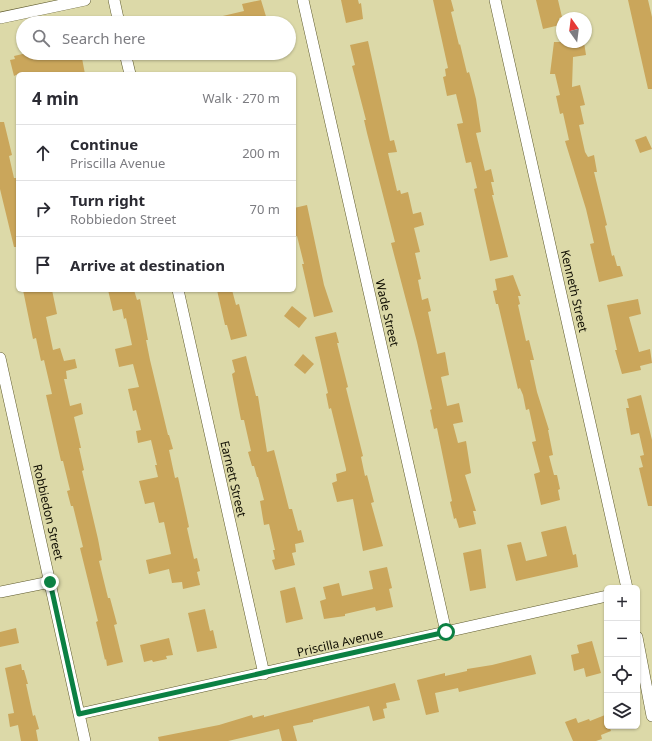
<!DOCTYPE html>
<meta charset="utf-8">
<style>
:root{--surface:#fff;--page:#f7f7f7;--text:#2b2b33;--muted:#7c7c81;--line:#e1e1e2}
body{margin:0;font-family:"Noto Sans",sans-serif;background:var(--page);color:var(--text)}
.controls{position:absolute;right:12px;bottom:12px;display:grid;overflow:hidden;border-radius:6px;box-shadow:0 1px 3px #0004}
.controls button{width:36px;height:36px;display:grid;place-items:center;padding:0;border:0;border-bottom:1px solid var(--line);background:var(--surface);color:var(--text);font:20px sans-serif}
.compass{position:absolute;left:556px;top:12px;width:36px;height:36px;border-radius:50%;background:var(--surface);box-shadow:0 1px 3px #0004;rotate:346deg}
.stop{position:absolute;width:12px;height:12px;margin:-9px;border:3px solid #0b8043;border-radius:50%;background:#fff}
.stop.end{background:#0b8043;border-color:#fff;box-shadow:0 1px 4px #0008}
.list{margin:0;padding:0;list-style:none}
h2{display:flex;justify-content:space-between;align-items:center;height:52px;margin:0;padding:0 16px;font-size:17px}
h2 small{font-size:13px;font-weight:400;color:var(--muted)}
.list li{display:grid;grid-template-columns:26px 1fr auto;gap:12px;align-items:center;box-sizing:border-box;height:56px;padding:0 16px;border-top:1px solid var(--line)}
.list b{display:block;font-size:15px;white-space:nowrap}
.list p{margin:0;font-size:13px;white-space:nowrap;color:var(--muted)}
.list em{font-size:13px;font-style:normal;color:var(--muted)}
.icon{flex:none;width:22px;height:22px;fill:none;stroke:currentColor;stroke-width:2;stroke-linecap:round;stroke-linejoin:round}
.map{position:relative;flex:none;width:652px;height:741px;overflow:hidden}
.search{position:absolute;background:var(--surface);box-shadow:0 1px 3px #0004;left:16px;top:16px;width:280px;height:44px;display:flex;align-items:center;gap:10px;box-sizing:border-box;padding:0 14px;border-radius:22px;color:var(--muted);font-size:15px}
.panel{position:absolute;background:var(--surface);box-shadow:0 1px 3px #0004;left:16px;top:72px;width:280px;height:220px;border-radius:6px}
.map>svg:first-child{display:block}
.building{fill:#caa65b}
.lines{fill:none;stroke-linecap:round;stroke-linejoin:round}
.minor-casing{stroke:#5d592c;stroke-width:12}
.minor{stroke:#fff;stroke-width:11}
.route{stroke:#0b8043;stroke-width:5}
.labels{text-anchor:middle;stroke-width:3;stroke-linejoin:round;paint-order:stroke}
.street-label{font-size:12px;fill:#0e0c00;stroke:#dcd9a8}
</style>
<div class="map">
<svg width="652" height="741" viewBox="0 0 652 741">
<rect width="100%" height="100%" fill="#dcd9a8"/>
<path class="building" d="M 261,0 L 268,23 L 211,23 L 210,19 L 244,11 L 242,4 Z
M 341,0 L 358,0 L 359,4 L 361,3 L 363,19 L 346,23 Z
M 433,0 L 451,0 L 454,11 L 451,12 L 459,45 L 460,44 L 467,73 L 469,72 L 471,79 L 476,99 L 481,132 L 476,133 L 485,171 L 491,169 L 494,182 L 491,182 L 494,195 L 492,195 L 508,257 L 490,261 L 474,189 L 477,188 L 471,162 L 466,163 L 457,124 L 463,123 L 456,94 L 447,96 L 443,77 L 446,76 L 445,69 L 448,68 Z
M 536,0 L 558,0 L 562,17 L 559,18 L 560,25 L 543,29 Z
M 628,0 L 648,0 L 652,17 L 652,89 L 648,89 Z
M 368,41 L 390,141 L 394,140 L 397,152 L 388,153 L 397,191 L 400,190 L 401,194 L 408,192 L 413,214 L 421,212 L 424,225 L 414,228 L 420,252 L 415,253 L 421,279 L 418,280 L 422,300 L 428,298 L 431,311 L 428,312 L 437,354 L 445,352 L 449,375 L 441,377 L 447,406 L 459,403 L 463,422 L 453,424 L 458,443 L 466,441 L 471,473 L 465,475 L 476,511 L 473,511 L 476,524 L 459,528 L 456,518 L 454,519 L 450,502 L 452,501 L 437,428 L 434,429 L 430,410 L 432,409 L 417,342 L 391,243 L 395,242 L 367,133 L 364,120 L 366,120 L 352,66 L 355,65 L 350,45 Z
M 554,42 L 584,42 L 586,55 L 573,57 L 572,87 L 580,85 L 585,105 L 580,106 L 584,124 L 579,125 L 585,152 L 588,157 L 594,155 L 597,172 L 594,172 L 607,225 L 605,226 L 612,256 L 614,255 L 617,266 L 620,266 L 623,276 L 599,282 L 590,244 L 594,243 L 586,209 L 565,141 L 569,140 L 563,113 L 560,114 L 556,96 L 560,95 L 555,74 L 550,74 Z
M 27,53 L 27,56 L 43,53 L 81,53 L 85,74 L 18,74 L 14,76 L 10,60 L 15,59 L 14,56 Z
M 0,122 L 4,122 L 12,155 L 9,156 L 14,178 L 18,178 L 18,247 L 14,247 L 0,189 Z
M 646,136 L 652,149 L 640,153 L 635,140 Z
M 307,205 L 324,285 L 333,312 L 314,317 L 302,264 L 304,264 L 297,236 L 294,237 L 294,208 Z
M 513,275 L 521,296 L 518,296 L 520,304 L 518,305 L 526,341 L 529,340 L 534,360 L 530,360 L 537,392 L 549,430 L 548,430 L 553,455 L 549,456 L 554,475 L 557,475 L 560,489 L 558,490 L 560,500 L 541,505 L 534,474 L 540,472 L 532,442 L 536,441 L 529,409 L 526,410 L 523,395 L 520,388 L 518,389 L 498,304 L 496,304 L 493,291 L 497,290 L 495,279 Z
M 23,290 L 52,290 L 57,314 L 46,317 L 53,350 L 60,348 L 64,361 L 75,359 L 77,368 L 66,371 L 67,379 L 64,379 L 70,406 L 81,403 L 83,414 L 74,417 L 81,448 L 79,448 L 84,470 L 82,471 L 98,539 L 102,560 L 99,561 L 108,598 L 110,598 L 117,624 L 114,625 L 123,662 L 107,666 L 106,659 L 105,660 L 96,622 L 98,621 L 80,548 L 83,547 L 73,506 L 71,506 L 67,491 L 70,490 L 63,461 L 61,461 L 46,395 L 52,394 L 44,360 L 41,361 L 36,338 L 33,339 Z
M 108,290 L 134,290 L 137,300 L 140,299 L 148,340 L 146,340 L 150,360 L 168,435 L 169,435 L 173,449 L 169,450 L 175,478 L 178,477 L 186,513 L 189,527 L 187,528 L 194,559 L 197,558 L 200,571 L 197,572 L 200,585 L 183,589 L 182,582 L 172,583 L 169,569 L 149,574 L 146,560 L 171,554 L 164,522 L 159,523 L 154,502 L 145,504 L 139,481 L 158,477 L 155,465 L 157,465 L 151,440 L 138,443 L 136,431 L 141,430 L 136,410 L 133,411 L 128,389 L 139,387 L 133,364 L 119,367 L 115,349 L 132,345 L 126,318 L 124,319 L 122,309 L 113,311 Z
M 217,290 L 232,290 L 236,305 L 239,304 L 247,336 L 231,340 L 227,325 L 225,325 Z
M 638,299 L 641,314 L 629,317 L 639,352 L 650,349 L 652,363 L 640,366 L 641,370 L 622,374 L 615,350 L 617,350 L 607,305 Z
M 292,306 L 307,318 L 299,328 L 284,316 Z
M 336,332 L 339,343 L 337,343 L 348,387 L 346,388 L 363,456 L 361,457 L 365,476 L 367,475 L 374,502 L 371,503 L 383,546 L 363,551 L 353,499 L 337,502 L 332,483 L 337,481 L 336,474 L 346,471 L 346,469 L 331,408 L 329,409 L 326,394 L 328,393 L 315,337 Z
M 303,354 L 314,364 L 305,374 L 294,365 Z
M 246,356 L 256,396 L 258,396 L 267,452 L 274,450 L 289,509 L 292,509 L 298,531 L 301,530 L 304,542 L 295,544 L 296,552 L 292,553 L 295,565 L 275,570 L 272,560 L 275,559 L 273,550 L 275,550 L 269,524 L 264,525 L 260,501 L 264,500 L 258,477 L 257,477 L 254,466 L 252,466 L 248,452 L 251,451 L 244,420 L 241,420 L 232,374 L 235,372 L 232,360 Z
M 641,395 L 652,440 L 652,506 L 648,506 L 639,468 L 643,467 L 640,456 L 644,455 L 639,433 L 631,435 L 626,408 L 629,408 L 627,399 Z
M 566,526 L 573,555 L 576,554 L 578,567 L 516,581 L 507,545 L 521,542 L 526,561 L 547,556 L 541,532 Z
M 481,549 L 486,588 L 470,591 L 463,553 Z
M 387,567 L 392,588 L 389,589 L 393,607 L 376,611 L 375,607 L 345,614 L 345,616 L 324,619 L 320,601 L 326,599 L 323,587 L 339,583 L 342,596 L 373,589 L 369,571 Z
M 295,587 L 303,619 L 286,623 L 280,591 Z
M 205,609 L 210,631 L 213,630 L 217,648 L 197,652 L 188,613 Z
M 16,628 L 19,643 L 0,647 L 0,632 Z
M 169,638 L 173,655 L 166,656 L 167,659 L 153,662 L 152,660 L 144,662 L 140,645 Z
M 592,641 L 601,673 L 586,677 L 584,668 L 574,671 L 571,655 L 579,653 L 577,645 Z
M 531,655 L 536,674 L 459,692 L 458,688 L 435,693 L 439,712 L 426,715 L 417,680 L 445,673 L 445,676 L 467,671 L 467,669 L 492,665 Z
M 21,664 L 22,670 L 24,670 L 28,684 L 26,684 L 33,716 L 35,715 L 39,729 L 36,730 L 38,741 L 21,741 L 18,725 L 10,727 L 8,714 L 14,713 L 5,668 Z
M 395,683 L 400,700 L 386,703 L 387,708 L 383,709 L 385,718 L 373,721 L 369,706 L 313,720 L 313,722 L 293,726 L 297,741 L 282,741 L 279,729 L 228,741 L 159,741 L 158,737 L 219,725 L 252,715 L 253,718 L 264,715 L 264,717 Z
M 605,715 L 607,726 L 609,726 L 611,731 L 601,735 L 602,739 L 596,741 L 573,741 L 565,722 L 576,718 L 578,723 L 589,719 L 590,721 Z"/>
<g class="lines">
<g class="minor-casing">
<path id="minor" d="M 114,0 L 119,23
M 303,0 L 446,632
M 495,0 L 627,588
M 0,18 L 85,0
M 125,53 L 130,74
M 178,290 L 264,674
M 0,358 L 85,741
M 0,592 L 50,582
M 637,637 L 652,716
M 79,714 L 607,596"/>
</g>
<use href="#minor" class="minor"/>
</g>
<g class="lines">
<path class="route" d="M 50,582 L 79,714 L 446,632"/>
</g>
<g class="labels">
<g class="street-label">
<text transform="translate(574 291) rotate(77)" y="4">Kenneth Street</text>
<text transform="translate(387 313) rotate(77)" y="4">Wade Street</text>
<text transform="translate(233 479) rotate(77)" y="4">Earnett Street</text>
<text transform="translate(48 512) rotate(77)" y="4">Robbiedon Street</text>
<text transform="translate(340 643) rotate(-13)" y="4">Priscilla Avenue</text>
</g>
</g>
</svg>
<div class="controls">
<button>+</button>
<button>−</button>
<button><svg class="icon" aria-label="locate" viewBox="0 0 24 24"><circle cx="12" cy="12" r="6"/><path d="M12 2v4M12 18v4M2 12h4M18 12h4"/></svg></button>
<button><svg class="icon" aria-label="layers" viewBox="0 0 24 24"><path d="M12 4l9 5-9 5-9-5zM3 14l9 5 9-5"/></svg></button>
</div>
<svg class="compass" viewBox="-18 -18 36 36"><path d="M0-13l5 13h-10z" fill="#e53935"/><path d="M0 13l5-13h-10z" fill="#7c7c81"/></svg>
<div class="stop" style="left:446px;top:632px"></div>
<div class="stop end" style="left:50px;top:582px"></div>
<div class="search"><svg class="icon" aria-label="search" viewBox="0 0 24 24"><circle cx="10" cy="10" r="6"/><path d="M15 15l6 6"/></svg>Search here</div>
<section class="panel">
<h2>4 min<small>Walk · 270 m</small></h2>
<ul class="list">
<li><svg class="icon" aria-label="ahead" viewBox="0 0 24 24"><path d="M12 20V5M6 11l6-6 6 6"/></svg><div><b>Continue</b><p>Priscilla Avenue</p></div><em>200 m</em></li>
<li><svg class="icon" aria-label="right" viewBox="0 0 24 24"><path d="M7 20v-9h11M14 6l5 5-5 5"/></svg><div><b>Turn right</b><p>Robbiedon Street</p></div><em>70 m</em></li>
<li><svg class="icon" aria-label="arrive" viewBox="0 0 24 24"><path d="M6 21V4h12l-3 4 3 4H6"/></svg><div><b>Arrive at destination</b></div></li>
</ul>
</section>
</div>
